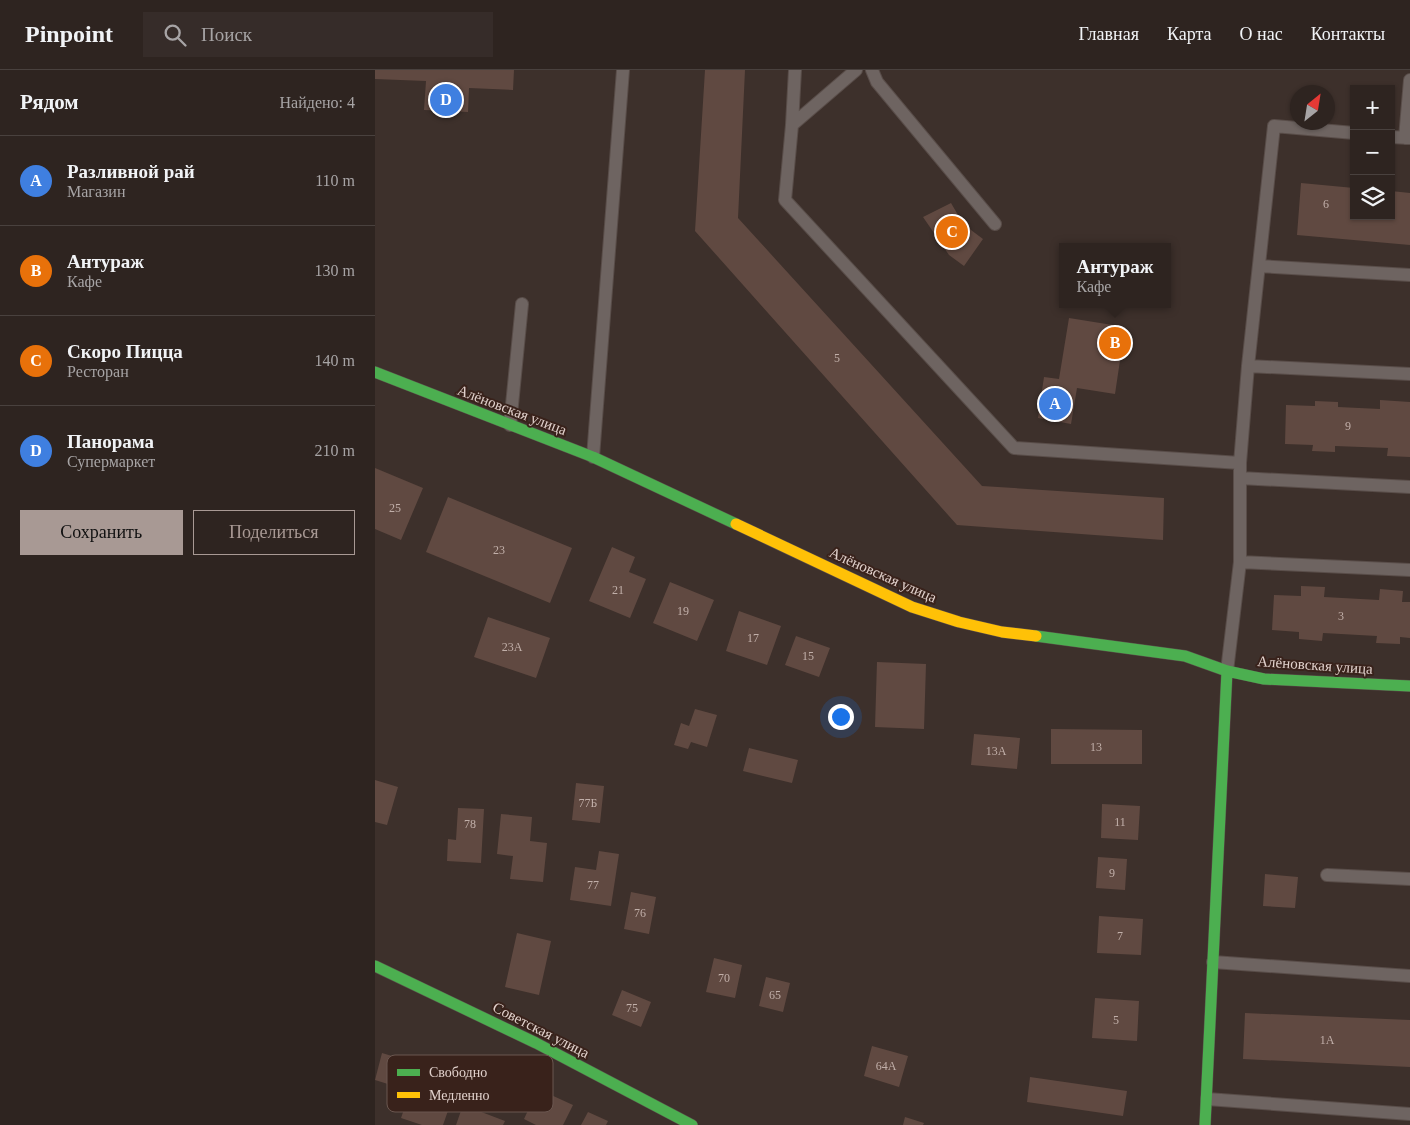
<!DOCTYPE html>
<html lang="ru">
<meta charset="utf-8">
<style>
:root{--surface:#2e2420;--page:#362c29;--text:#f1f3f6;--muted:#a7a4a5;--line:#49413e;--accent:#a89994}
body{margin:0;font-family:Georgia,serif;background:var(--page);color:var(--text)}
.controls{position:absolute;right:15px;top:15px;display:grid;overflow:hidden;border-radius:0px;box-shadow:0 1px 4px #0004}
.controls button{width:45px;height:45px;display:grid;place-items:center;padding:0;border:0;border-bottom:1px solid var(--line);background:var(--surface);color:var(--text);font:25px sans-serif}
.compass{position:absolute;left:915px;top:15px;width:45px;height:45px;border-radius:50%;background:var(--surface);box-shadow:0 1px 4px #0004;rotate:30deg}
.you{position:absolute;left:465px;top:646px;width:18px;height:18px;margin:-12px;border:4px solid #fff;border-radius:50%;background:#1a73e8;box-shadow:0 0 0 8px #1a73e833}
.badge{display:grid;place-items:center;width:32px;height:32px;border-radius:50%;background:var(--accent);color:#fff;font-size:16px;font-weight:700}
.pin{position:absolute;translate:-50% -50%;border:2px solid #fff;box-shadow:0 1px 5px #0006}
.popup{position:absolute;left:684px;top:173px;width:112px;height:65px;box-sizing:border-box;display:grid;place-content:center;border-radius:0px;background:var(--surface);filter:drop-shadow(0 1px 4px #0005);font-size:16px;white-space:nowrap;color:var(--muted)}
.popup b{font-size:19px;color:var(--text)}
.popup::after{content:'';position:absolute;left:50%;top:100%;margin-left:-10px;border:10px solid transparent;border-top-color:var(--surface)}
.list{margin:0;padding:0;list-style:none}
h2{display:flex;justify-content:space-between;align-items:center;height:65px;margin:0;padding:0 20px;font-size:21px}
h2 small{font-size:16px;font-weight:400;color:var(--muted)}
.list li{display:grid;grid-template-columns:32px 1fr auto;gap:15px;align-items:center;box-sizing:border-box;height:90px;padding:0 20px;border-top:1px solid var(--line)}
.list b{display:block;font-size:19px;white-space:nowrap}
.list p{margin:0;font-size:16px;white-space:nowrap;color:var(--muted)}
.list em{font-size:16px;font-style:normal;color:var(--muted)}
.actions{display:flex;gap:10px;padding:15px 20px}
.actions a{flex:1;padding:11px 0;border:1px solid var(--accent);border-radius:0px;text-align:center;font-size:18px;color:var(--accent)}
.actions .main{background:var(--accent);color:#111}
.icon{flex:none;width:28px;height:28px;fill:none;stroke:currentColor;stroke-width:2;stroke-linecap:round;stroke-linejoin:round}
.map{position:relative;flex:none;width:1035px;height:1055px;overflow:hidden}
header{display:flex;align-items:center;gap:30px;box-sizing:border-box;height:70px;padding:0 25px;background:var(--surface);border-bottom:1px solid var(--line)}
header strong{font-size:24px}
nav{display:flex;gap:28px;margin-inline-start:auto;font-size:18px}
.search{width:350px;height:45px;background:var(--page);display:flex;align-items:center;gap:12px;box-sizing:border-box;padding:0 18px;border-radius:0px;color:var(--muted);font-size:19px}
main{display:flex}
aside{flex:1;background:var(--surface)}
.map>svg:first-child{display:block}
.building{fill:#604941}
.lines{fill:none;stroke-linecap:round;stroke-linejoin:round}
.lane-casing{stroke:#594d49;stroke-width:14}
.fast-casing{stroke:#594d49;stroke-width:12}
.slow-casing{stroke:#594d49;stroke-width:12}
.lane{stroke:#6e6461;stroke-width:12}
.fast{stroke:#4caf50;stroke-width:11}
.slow{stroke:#ffc107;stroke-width:11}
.labels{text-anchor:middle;stroke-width:4;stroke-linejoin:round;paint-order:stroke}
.number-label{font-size:12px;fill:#c1afa9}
.street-label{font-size:15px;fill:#e1d1cc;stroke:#39221b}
.key{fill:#39221b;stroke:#6b5750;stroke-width:1}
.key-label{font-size:14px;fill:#e1d1cc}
</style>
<header>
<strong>Pinpoint</strong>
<div class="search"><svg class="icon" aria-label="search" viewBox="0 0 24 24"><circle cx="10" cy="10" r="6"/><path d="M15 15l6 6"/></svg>Поиск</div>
<nav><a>Главная</a><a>Карта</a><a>О нас</a><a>Контакты</a></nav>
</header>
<main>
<aside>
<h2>Рядом<small>Найдено: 4</small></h2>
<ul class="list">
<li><span class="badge" style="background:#3f7fe0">A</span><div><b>Разливной рай</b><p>Магазин</p></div><em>110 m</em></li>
<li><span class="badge" style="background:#e8710a">B</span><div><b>Антураж</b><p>Кафе</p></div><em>130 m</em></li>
<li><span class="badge" style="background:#e8710a">C</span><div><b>Скоро Пицца</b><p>Ресторан</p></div><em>140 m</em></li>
<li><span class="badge" style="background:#3f7fe0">D</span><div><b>Панорама</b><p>Супермаркет</p></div><em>210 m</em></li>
</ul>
<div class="actions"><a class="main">Сохранить</a><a>Поделиться</a></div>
</aside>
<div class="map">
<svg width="1035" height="1055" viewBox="0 0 1035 1055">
<rect width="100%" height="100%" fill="#3d302b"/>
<path class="building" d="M 0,0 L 139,0 L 138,20 L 94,18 L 93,42 L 49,40 L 51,11 L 0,9 Z
M 330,0 L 370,0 L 363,148 L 607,416 L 789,428 L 788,470 L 582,455 L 320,161 Z
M 926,113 L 979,118 L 979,146 L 1016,146 L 1016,121 L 1035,123 L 1035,175 L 922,165 Z
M 576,133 L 583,145 L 596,160 L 608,169 L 589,196 L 574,185 L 548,147 Z
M 694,248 L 750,257 L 740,324 L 702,318 L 696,354 L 663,348 L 669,307 L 684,309 Z
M 1005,330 L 1035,332 L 1035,387 L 1012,386 L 1013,378 L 960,376 L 960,382 L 937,381 L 938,375 L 910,374 L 911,335 L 940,336 L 940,331 L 963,332 L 963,337 L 1005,339 Z
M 0,398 L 48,418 L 26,470 L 0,459 Z
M 73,427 L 197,478 L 175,533 L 51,482 Z
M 237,477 L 260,487 L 254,502 L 271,509 L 255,548 L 214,531 Z
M 295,512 L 339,530 L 322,571 L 278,553 Z
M 926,516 L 950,517 L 949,527 L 1004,530 L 1005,519 L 1028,521 L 1027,532 L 1035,532 L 1035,568 L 1025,567 L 1025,574 L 1001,573 L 1002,566 L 948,563 L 947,571 L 924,569 L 924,562 L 897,560 L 899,525 L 926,526 Z
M 364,541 L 406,556 L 392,595 L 351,581 Z
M 113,547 L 175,568 L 161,608 L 99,587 Z
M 421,566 L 455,578 L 444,607 L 410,595 Z
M 502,592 L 551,594 L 549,659 L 500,657 Z
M 320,639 L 342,645 L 332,677 L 316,672 L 313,679 L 299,675 L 306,653 L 314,656 Z
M 676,659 L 767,660 L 767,694 L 676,694 Z
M 599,664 L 645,668 L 642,699 L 596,695 Z
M 374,678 L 423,690 L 417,713 L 368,701 Z
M 0,710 L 23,717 L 12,755 L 0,752 Z
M 201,713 L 229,716 L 225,753 L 197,750 Z
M 727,734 L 765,736 L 763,770 L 726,768 Z
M 83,738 L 109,739 L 106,793 L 72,791 L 73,769 L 81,770 Z
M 126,744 L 157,747 L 155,771 L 172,773 L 168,812 L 135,809 L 138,786 L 122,784 Z
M 224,781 L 244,784 L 236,836 L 195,830 L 200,797 L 221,800 Z
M 723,787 L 752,789 L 750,820 L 721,818 Z
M 890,804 L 923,807 L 920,838 L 888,836 Z
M 256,822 L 281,827 L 274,864 L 249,859 Z
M 724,846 L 768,849 L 766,885 L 722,883 Z
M 142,863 L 176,871 L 164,925 L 130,917 Z
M 339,888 L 367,895 L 360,928 L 331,922 Z
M 391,907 L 415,913 L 408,942 L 384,936 Z
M 247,920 L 276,932 L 266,957 L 237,945 Z
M 720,928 L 764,931 L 762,971 L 717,968 Z
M 870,943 L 1035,950 L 1035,997 L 868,989 Z
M 497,976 L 533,986 L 524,1017 L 489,1006 Z
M 7,983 L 37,992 L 29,1019 L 0,1010 Z
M 655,1007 L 752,1021 L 748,1046 L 652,1032 Z
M 163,1019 L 198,1035 L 188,1055 L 161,1055 L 149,1049 Z
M 35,1022 L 75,1035 L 68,1055 L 47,1055 L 26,1048 Z
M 88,1035 L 130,1051 L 128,1055 L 81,1055 Z
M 213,1042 L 233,1051 L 231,1055 L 206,1055 Z
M 530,1047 L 549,1053 L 548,1055 L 528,1055 Z"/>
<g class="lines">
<g class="lane-casing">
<path id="lane" d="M 481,0 L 417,55 L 410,130 L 639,378 L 865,393
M 497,0 L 502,12 L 620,154
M 417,55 L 420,0
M 1016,67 L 1035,68
M 1030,68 L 1035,10
M 884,196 L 1035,205
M 873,296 L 899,56 L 979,63
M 135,355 L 147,234
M 218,387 L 248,0
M 865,408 L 1035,417
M 865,492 L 1035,500
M 852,601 L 865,492 L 865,393 L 873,296 L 1035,304
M 952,805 L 1035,809
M 838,892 L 1035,906
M 832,1029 L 1035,1044"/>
</g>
<g class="fast-casing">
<path id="fast" d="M 0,302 L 218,387 L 361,454
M 661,566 L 810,586 L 852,601 L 889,609 L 1035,616
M 0,896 L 161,973 L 317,1055
M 830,1055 L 852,601"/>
</g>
<g class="slow-casing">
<path id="slow" d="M 361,454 L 537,537 L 584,552 L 627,562 L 661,566"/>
</g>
<use href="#lane" class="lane"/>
<use href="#fast" class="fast"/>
<use href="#slow" class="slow"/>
</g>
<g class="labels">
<g class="number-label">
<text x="951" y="138">6</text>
<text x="462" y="292">5</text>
<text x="973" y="360">9</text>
<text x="20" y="442">25</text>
<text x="124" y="484">23</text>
<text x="243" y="524">21</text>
<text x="308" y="545">19</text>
<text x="966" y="550">3</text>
<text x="378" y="572">17</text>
<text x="137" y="581">23А</text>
<text x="433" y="590">15</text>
<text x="721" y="681">13</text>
<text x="621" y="685">13А</text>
<text x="213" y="737">77Б</text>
<text x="745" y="756">11</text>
<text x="95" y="758">78</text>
<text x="737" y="807">9</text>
<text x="218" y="819">77</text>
<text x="265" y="847">76</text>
<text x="745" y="870">7</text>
<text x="349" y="912">70</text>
<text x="400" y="929">65</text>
<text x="257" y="942">75</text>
<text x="741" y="954">5</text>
<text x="952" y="974">1А</text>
<text x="511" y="1000">64А</text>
</g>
<g class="street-label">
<text transform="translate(137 340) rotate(21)" y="5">Алёновская улица</text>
<text transform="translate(508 505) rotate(24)" y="5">Алёновская улица</text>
<text transform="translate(940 595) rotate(4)" y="5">Алёновская улица</text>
<text transform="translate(166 960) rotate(27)" y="5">Советская улица</text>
</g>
</g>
<rect x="12" y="985" width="166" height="57" rx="8" class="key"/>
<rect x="22" y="999" width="23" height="7" fill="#4caf50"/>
<rect x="22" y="1022" width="23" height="6" fill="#ffc107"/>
<g class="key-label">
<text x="54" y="1007">Свободно</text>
<text x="54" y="1030">Медленно</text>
</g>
</svg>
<div class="controls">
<button>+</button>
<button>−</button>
<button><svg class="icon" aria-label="layers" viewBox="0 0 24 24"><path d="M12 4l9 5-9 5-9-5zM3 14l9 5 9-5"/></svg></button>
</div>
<svg class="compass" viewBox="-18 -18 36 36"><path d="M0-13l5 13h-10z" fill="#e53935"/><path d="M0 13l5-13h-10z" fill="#a7a4a5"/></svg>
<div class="you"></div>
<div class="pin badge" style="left:680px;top:334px;background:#3f7fe0">A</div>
<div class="pin badge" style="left:740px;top:273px;background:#e8710a">B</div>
<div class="popup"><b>Антураж</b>Кафе</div>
<div class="pin badge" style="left:577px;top:162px;background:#e8710a">C</div>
<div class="pin badge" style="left:71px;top:30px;background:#3f7fe0">D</div>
</div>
</main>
